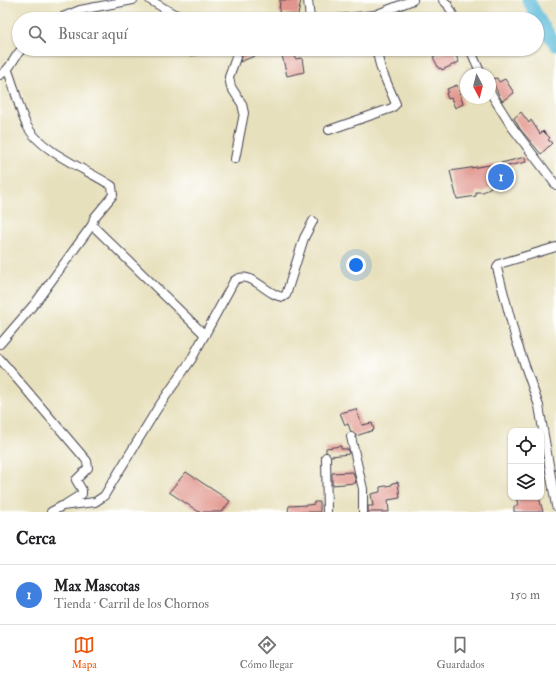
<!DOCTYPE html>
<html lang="es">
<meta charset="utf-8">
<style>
:root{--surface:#fff;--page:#f6f6f6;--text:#202124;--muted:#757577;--line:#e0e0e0;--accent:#ea580c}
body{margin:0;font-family:"IM FELL Double Pica",serif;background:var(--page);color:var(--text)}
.controls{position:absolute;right:12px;bottom:12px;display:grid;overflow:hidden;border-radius:8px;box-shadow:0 1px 3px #0004}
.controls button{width:36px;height:36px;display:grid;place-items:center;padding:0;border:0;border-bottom:1px solid var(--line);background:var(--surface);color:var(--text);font:20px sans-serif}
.compass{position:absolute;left:460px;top:68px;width:36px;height:36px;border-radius:50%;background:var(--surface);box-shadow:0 1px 3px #0004;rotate:173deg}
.you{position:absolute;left:356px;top:265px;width:14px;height:14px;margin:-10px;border:3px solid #fff;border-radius:50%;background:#1a73e8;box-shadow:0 0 0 6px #1a73e833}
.badge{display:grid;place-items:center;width:26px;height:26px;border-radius:50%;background:var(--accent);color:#fff;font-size:13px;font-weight:700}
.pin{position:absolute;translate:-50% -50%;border:2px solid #fff;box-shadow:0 1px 4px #0006}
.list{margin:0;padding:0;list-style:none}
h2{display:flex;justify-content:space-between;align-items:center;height:52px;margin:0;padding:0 16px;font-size:17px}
h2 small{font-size:13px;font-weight:400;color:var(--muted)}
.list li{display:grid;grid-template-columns:26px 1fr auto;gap:12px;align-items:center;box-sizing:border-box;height:60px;padding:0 16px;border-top:1px solid var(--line)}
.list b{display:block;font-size:15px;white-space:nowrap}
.list p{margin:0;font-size:13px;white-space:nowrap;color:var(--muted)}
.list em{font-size:13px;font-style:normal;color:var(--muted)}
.icon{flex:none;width:22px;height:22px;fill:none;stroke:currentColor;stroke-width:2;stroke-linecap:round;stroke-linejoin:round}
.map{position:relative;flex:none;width:556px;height:512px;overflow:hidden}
.search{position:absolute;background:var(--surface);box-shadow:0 1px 3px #0004;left:12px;right:12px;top:12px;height:44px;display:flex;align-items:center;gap:10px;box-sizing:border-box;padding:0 14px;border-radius:22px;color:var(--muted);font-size:15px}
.sheet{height:112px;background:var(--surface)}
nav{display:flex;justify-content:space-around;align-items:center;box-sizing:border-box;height:56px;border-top:1px solid var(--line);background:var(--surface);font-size:11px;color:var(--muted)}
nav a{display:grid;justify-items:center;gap:2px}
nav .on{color:var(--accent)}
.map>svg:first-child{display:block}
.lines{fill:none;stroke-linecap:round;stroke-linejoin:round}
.river{stroke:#59bad8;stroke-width:13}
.building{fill:#e1968d}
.minor-casing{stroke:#403e4e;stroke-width:10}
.minor{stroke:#fff;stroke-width:8}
</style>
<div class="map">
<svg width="556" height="512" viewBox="0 0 556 512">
<rect width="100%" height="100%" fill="#fff"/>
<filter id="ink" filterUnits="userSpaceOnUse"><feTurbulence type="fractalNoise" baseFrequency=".025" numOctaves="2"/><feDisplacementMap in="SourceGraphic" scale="8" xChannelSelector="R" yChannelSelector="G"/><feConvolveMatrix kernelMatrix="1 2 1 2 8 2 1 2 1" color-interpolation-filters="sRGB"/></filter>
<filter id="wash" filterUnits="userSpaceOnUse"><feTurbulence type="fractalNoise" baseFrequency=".012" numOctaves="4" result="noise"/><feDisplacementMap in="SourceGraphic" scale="16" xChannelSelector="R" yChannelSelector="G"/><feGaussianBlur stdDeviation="0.9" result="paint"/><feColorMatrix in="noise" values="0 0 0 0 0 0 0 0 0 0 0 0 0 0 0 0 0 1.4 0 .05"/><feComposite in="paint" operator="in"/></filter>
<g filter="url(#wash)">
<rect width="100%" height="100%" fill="#e7e0bc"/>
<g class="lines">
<path class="river" d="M 528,0 L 541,23 L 556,45"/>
</g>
<g id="blocks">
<path class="building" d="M 280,0 L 301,0 L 298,15 L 279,13 Z
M 188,49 L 203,49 L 204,54 L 189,56 Z
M 244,49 L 257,49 L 257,55 L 240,62 Z
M 288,49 L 293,49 L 295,59 L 302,58 L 304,72 L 287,76 L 281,51 Z
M 453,49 L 459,62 L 442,70 L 441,68 L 439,69 L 433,57 Z
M 497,78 L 499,82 L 505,79 L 514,93 L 502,101 L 491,79 Z
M 457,85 L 463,104 L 455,108 L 451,98 L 448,99 L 446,93 L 448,92 L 447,89 Z
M 521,112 L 529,123 L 531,120 L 540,134 L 543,131 L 550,138 L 548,140 L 552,143 L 541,154 L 520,129 L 514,118 Z
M 525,157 L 526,162 L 499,168 L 500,175 L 497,176 L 497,181 L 490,182 L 491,187 L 483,192 L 476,192 L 476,196 L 457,199 L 450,171 L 497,164 Z
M 356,409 L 362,425 L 372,423 L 374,430 L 356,436 L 351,432 L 348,424 L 345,425 L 340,413 Z
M 341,446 L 341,449 L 348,449 L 349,454 L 331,456 L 326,452 L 326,448 Z
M 186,472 L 230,501 L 222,512 L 199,512 L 169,492 Z
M 353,472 L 356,483 L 332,485 L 332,473 Z
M 398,482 L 400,498 L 388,500 L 389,512 L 368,512 L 368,506 L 373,506 L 371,494 L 380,492 L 380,487 L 392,485 L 392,483 Z
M 516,497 L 539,497 L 543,512 L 514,512 L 514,506 L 518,505 Z
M 314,502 L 320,502 L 320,512 L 288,512 L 289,506 L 308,505 L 314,504 Z"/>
</g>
</g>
<g filter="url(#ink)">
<use href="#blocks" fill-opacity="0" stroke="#403e4e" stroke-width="1"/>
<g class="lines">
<g class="minor-casing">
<path id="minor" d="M 150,0 L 174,14 L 190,19
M 308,0 L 310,19
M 443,0 L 448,5 L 455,19
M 58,19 L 80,10 L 133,0
M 203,19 L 223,17 L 230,19
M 336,19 L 375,15 L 413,0
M 470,49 L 481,74
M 8,71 C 15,88 19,110 27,126 C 41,152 88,170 112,186 L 113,195 L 94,218 L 92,225 L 205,335
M 0,75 C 12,69 13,57 22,49
M 490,92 L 512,127 L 556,185
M 329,130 L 392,108 L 396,104 L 381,69 L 376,49
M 235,159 L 244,113 L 242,104 L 231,87 L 229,77 L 239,49
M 556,247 L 499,264 L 497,268 L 516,340 L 539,406 L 556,506
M 0,344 L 36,302 L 92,225
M 0,359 L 87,461 L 88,468 L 76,480 L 82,490 L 82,494 L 66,504
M 351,437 L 363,489 L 363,512
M 326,457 L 327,512
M 51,512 L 62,506 L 95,502 L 104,496 L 157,409 L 191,360 L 234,281 C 250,268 267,296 283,297 L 286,295 L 304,238 L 313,221"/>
</g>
<use href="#minor" class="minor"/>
</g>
</g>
</svg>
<div class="controls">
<button><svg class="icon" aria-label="locate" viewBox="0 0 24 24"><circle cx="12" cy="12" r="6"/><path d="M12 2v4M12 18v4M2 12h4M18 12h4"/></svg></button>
<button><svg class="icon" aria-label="layers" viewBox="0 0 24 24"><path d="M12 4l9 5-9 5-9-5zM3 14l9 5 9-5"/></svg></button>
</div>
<svg class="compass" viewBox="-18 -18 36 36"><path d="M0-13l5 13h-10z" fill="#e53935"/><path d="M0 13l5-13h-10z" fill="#757577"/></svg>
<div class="you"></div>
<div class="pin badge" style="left:501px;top:177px;background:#3f7fe0">1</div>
<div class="search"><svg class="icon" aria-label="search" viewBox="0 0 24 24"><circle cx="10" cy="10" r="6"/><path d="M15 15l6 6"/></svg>Buscar aquí</div>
</div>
<section class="sheet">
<h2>Cerca<small></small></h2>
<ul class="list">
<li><span class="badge" style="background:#3f7fe0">1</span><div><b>Max Mascotas</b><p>Tienda · Carril de los Chornos</p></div><em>150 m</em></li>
</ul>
</section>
<nav>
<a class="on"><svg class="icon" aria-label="map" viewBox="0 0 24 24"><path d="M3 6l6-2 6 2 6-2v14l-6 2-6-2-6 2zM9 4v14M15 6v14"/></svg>Mapa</a>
<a><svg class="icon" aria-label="directions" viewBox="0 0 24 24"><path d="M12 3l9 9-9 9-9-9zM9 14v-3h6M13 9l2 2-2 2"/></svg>Cómo llegar</a>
<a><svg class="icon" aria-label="saved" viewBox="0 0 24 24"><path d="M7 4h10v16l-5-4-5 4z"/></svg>Guardados</a>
</nav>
